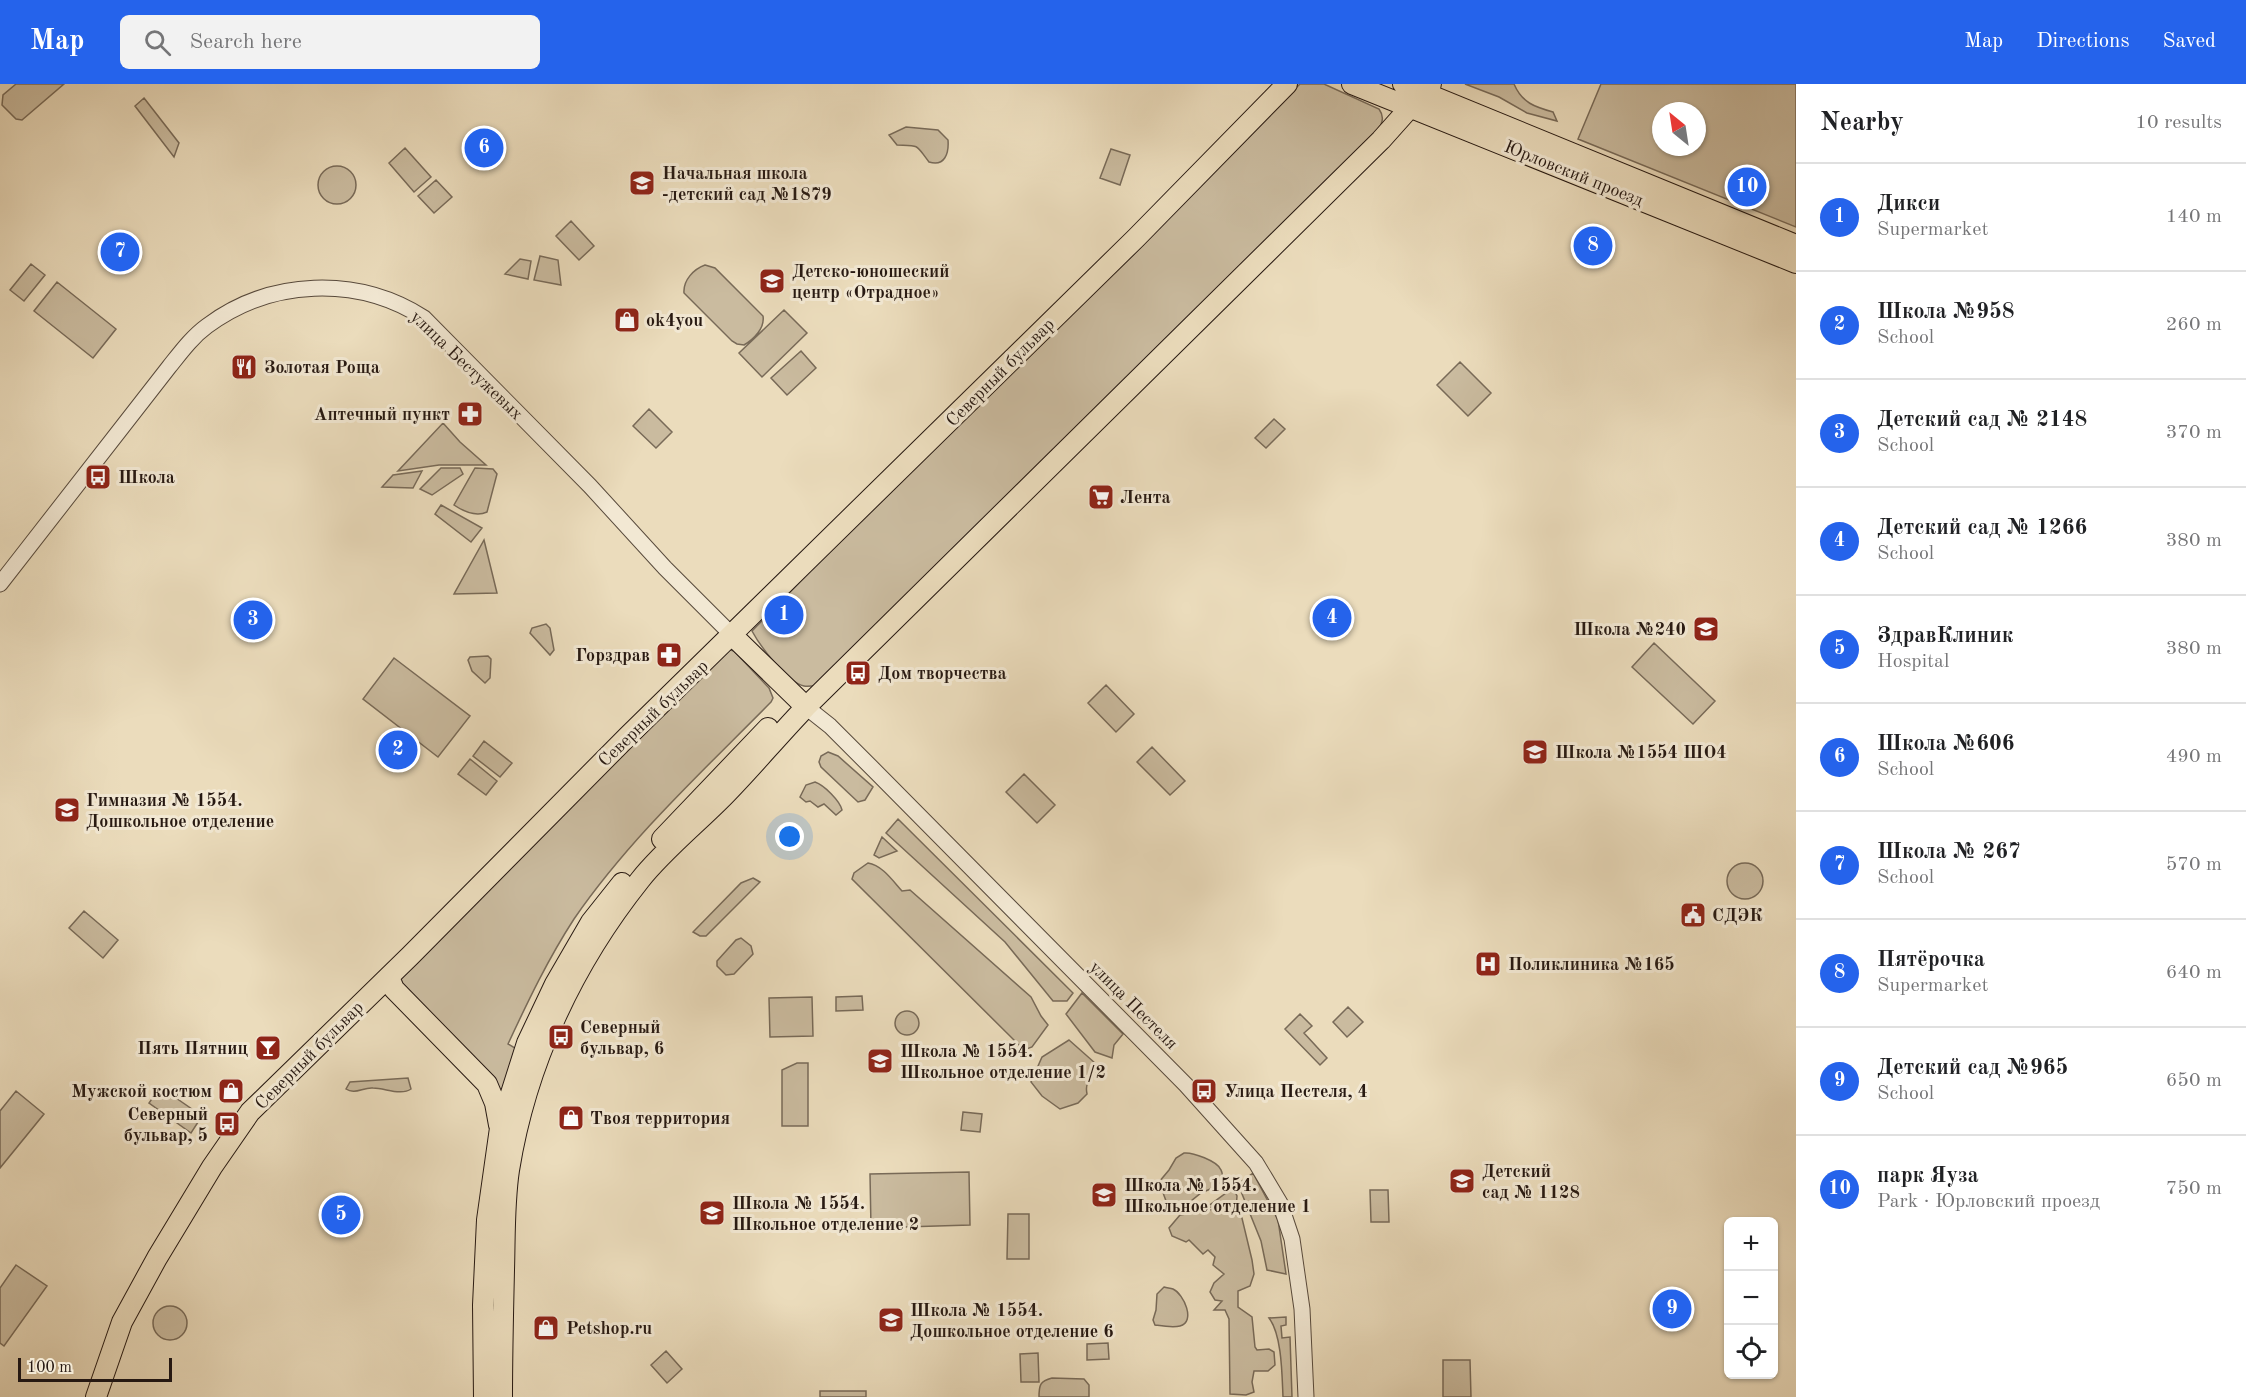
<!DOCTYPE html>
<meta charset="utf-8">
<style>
:root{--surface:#fff;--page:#f2f2f2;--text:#202124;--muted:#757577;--line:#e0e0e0;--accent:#2563eb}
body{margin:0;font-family:"Old Standard TT",serif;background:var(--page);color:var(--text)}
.controls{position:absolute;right:18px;bottom:18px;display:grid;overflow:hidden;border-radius:9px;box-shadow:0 2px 4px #0004}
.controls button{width:54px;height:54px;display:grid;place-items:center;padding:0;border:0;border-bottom:2px solid var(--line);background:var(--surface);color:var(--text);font:30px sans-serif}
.compass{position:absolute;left:1652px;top:18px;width:54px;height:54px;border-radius:50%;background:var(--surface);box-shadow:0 2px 4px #0004;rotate:330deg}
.scale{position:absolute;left:18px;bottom:15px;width:154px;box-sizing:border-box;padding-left:6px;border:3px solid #271912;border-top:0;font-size:16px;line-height:21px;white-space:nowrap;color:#271912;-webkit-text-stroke:4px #f2e8d3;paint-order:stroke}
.you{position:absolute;left:790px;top:753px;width:21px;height:21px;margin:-15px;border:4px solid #fff;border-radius:50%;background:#1a73e8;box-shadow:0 0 0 9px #1a73e833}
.badge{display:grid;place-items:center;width:39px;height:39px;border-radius:50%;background:var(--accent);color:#fff;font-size:20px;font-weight:700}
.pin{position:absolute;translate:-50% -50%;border:3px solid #fff;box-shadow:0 2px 6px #0006}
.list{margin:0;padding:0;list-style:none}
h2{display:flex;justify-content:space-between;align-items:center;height:78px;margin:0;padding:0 24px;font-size:26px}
h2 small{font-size:20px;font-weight:400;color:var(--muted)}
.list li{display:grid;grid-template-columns:39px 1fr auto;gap:18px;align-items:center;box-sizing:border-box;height:108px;padding:0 24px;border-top:2px solid var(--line)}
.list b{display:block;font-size:22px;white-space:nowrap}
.list p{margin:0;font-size:20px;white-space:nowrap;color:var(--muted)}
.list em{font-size:20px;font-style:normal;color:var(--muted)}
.icon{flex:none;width:33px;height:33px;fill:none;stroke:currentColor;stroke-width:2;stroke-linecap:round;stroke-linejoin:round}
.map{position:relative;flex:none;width:1796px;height:1313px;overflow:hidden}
header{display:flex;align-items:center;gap:36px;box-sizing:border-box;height:84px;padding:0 30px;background:var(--accent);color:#fff}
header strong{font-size:28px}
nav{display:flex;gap:33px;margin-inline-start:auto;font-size:21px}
.search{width:420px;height:54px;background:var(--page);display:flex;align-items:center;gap:15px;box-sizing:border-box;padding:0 21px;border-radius:9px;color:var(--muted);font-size:22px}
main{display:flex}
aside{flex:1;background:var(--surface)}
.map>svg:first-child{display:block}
.green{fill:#cabb9f;stroke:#786a58;stroke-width:1.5;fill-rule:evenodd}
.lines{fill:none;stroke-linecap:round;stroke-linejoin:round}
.minor-casing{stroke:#584a3c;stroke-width:17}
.major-casing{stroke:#271912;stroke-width:22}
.minor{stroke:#f2e8d3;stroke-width:15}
.major{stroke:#ebdcbc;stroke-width:20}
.labels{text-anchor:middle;stroke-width:6;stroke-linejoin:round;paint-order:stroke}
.poi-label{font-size:18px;font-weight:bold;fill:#271912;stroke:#f2e8d3;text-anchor:start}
.street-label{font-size:18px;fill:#271912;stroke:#f2e8d3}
</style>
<header>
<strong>Map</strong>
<div class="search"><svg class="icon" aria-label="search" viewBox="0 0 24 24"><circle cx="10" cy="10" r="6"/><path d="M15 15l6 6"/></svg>Search here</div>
<nav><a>Map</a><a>Directions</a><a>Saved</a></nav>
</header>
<main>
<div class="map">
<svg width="1796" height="1313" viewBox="0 0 1796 1313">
<rect width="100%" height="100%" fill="#ebdcbc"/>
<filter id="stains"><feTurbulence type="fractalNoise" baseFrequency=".00333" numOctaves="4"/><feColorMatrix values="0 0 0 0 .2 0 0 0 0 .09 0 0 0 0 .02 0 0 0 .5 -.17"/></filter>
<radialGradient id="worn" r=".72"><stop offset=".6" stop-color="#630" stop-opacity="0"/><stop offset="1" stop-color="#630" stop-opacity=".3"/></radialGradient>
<path class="green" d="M 16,0 L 64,0 L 22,36 L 16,35 L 2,21 L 3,11 Z
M 1300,0 L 1324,0 L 1379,25 C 1384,32 1383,37 1379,45 L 818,601 C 813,602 808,603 804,602 C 787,598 760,562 752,547 L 1025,268 Z
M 1465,0 L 1514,0 C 1522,19 1535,23 1553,28 L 1557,37 L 1527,29 L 1499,13 Z
M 1601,0 L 1796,0 L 1796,143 L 1578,55 ZM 1661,27 L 1697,27 L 1697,63 L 1661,63 Z
M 144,14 L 179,59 L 174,73 L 135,22 Z
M 906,43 L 938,46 L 948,56 C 949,69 945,83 929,78 C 915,60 921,62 897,61 L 889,51 Z
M 405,64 L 431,93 L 414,108 L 389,79 Z
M 1111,65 L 1130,71 L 1120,101 L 1100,94 Z
M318 101a19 19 0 1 1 38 0a19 19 0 1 1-38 0Z
M 436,96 L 452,113 L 434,129 L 418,112 Z
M 571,137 L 594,162 L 579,176 L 556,152 Z
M 540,172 L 558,176 L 561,201 L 534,196 Z
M 520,175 L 531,177 L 528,195 L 505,190 Z
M 31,180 L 45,191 L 24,217 L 10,206 Z
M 705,181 L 715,184 L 763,232 C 765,244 754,255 744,261 L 737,260 L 732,257 L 684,209 C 683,196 694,185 705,181 Z
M 57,198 L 116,245 L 93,274 L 34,227 Z
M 784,226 L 807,249 L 762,293 L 739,269 Z
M 801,267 L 816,284 L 787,311 L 771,294 Z
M 1460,278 L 1491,309 L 1468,332 L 1437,301 Z
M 649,325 L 672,348 L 656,364 L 633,342 Z
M 1274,335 L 1285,345 L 1266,364 L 1255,354 Z
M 443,339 L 460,358 L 486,381 L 439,381 L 398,387 Z
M 441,384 L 460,384 L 463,390 L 432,411 L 420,405 Z
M 475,384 L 493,385 L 497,390 L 487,428 C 476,433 463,427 454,421 Z
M 422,387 L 413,404 L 382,403 L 393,391 Z
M 441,421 L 482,444 L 471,458 L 435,430 Z
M 484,456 L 497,509 L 454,510 Z
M 546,540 L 550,544 L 554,566 L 550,571 L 530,549 L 532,544 Z
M 1654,559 L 1715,617 L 1693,640 L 1632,583 Z
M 727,565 L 734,567 L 769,604 L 773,614 L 771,618 C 702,688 630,754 574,835 C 548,875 528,917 508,960 L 520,967 L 504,1010 L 403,908 L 400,896 L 403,883 Z
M 488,572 L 491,575 L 490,594 L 485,599 L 472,587 L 468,576 L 470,573 Z
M 394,574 L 470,632 L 438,673 L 363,615 Z
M 1106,601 L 1134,630 L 1116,648 L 1088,619 Z
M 484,657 L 512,679 L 500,693 L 473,672 Z
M 1152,663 L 1185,697 L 1170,711 L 1137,678 Z
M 828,668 L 838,672 L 873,703 L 865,716 L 858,718 L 821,683 L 819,678 L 821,672 Z
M 470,675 L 497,697 L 486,711 L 458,690 Z
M 1024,690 L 1055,721 L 1037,739 L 1006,708 Z
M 815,698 C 824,701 840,717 842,726 L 836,731 L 824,720 L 818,723 L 810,717 L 806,718 L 800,713 L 806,701 Z
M 898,735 L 1073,909 L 1067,917 L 1053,917 L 1005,858 L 886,749 Z
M 882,753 L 897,767 L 879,774 L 874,771 Z
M1727 797a18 18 0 1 1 36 0a18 18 0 1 1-36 0Z
M 868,779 C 882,781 893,797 902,807 L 910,806 L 1031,913 L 1041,932 L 1048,941 L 1032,963 L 1024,966 L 852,795 L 854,789 Z
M 753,794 L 760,798 L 706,852 L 700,852 L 693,848 L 741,799 Z
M 84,827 L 118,856 L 103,874 L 69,844 Z
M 741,854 L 751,862 L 753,870 L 734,890 L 726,891 L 717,882 L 717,877 L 736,856 Z
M 1082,909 L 1123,950 L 1114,961 L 1112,974 L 1095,968 L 1066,930 Z
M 862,912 L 863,926 L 836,927 L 836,913 Z
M 812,913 L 813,952 L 770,953 L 769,914 Z
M 1348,923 L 1363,938 L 1347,953 L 1333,938 Z
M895 939a12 12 0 1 1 24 0a12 12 0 1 1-24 0Z
M 1300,930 L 1312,942 L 1304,949 L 1327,974 L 1320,981 L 1285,945 Z
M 1069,956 L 1095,979 L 1096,990 C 1088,997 1085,1000 1087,1010 L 1078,1019 L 1060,1025 L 1042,1012 L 1031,998 L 1042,973 Z
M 797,979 L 808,979 L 808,1042 L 782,1042 L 782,986 Z
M 408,994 L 411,1005 C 401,1012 385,1004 373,1004 C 363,1003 355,1011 346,1005 L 350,998 Z
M 160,1003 L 202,1032 L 191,1049 L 149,1019 Z
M 16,1007 L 44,1030 L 0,1084 L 0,1027 Z
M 963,1028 L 982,1030 L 980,1048 L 961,1046 Z
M 1184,1069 C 1192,1068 1218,1077 1221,1086 C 1223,1089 1222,1093 1223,1096 L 1215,1103 L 1201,1109 L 1176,1129 L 1169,1125 L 1159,1098 L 1169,1086 L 1176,1074 Z
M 969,1088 L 970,1141 L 871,1144 L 870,1090 Z
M 1253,1089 L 1278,1136 L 1286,1190 L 1267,1186 L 1261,1157 L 1238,1100 Z
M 1233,1104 L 1237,1112 L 1236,1125 L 1207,1123 Z
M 1370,1106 L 1388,1106 L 1389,1138 L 1371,1138 Z
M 1220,1124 L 1241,1130 L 1252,1176 L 1254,1190 L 1250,1202 L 1238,1207 L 1238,1223 L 1252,1233 L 1255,1263 L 1257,1266 L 1269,1265 L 1274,1268 L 1275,1281 L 1268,1287 L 1254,1287 L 1252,1298 L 1254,1308 L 1246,1311 L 1230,1310 L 1229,1235 L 1225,1226 L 1214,1226 L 1222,1217 L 1215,1216 L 1210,1208 L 1214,1199 L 1224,1190 L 1213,1181 L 1215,1173 L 1208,1166 L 1203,1170 L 1189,1156 L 1186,1158 L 1172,1152 L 1169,1144 L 1180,1131 Z
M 1008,1130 L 1029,1130 L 1029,1175 L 1007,1175 Z
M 16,1181 L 47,1202 L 4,1262 L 0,1259 L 0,1204 Z
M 1164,1203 C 1167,1204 1170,1204 1173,1205 C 1184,1210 1196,1238 1180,1242 C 1173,1244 1162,1242 1155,1241 L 1153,1236 L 1156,1226 L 1157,1210 Z
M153 1239a17 17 0 1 1 34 0a17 17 0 1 1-34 0Z
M 1286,1233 L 1286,1241 L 1281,1242 L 1282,1254 L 1290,1253 L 1292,1313 L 1283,1313 C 1282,1291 1282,1251 1269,1234 Z
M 1108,1259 L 1109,1275 L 1087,1276 L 1087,1260 Z
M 666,1267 L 682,1285 L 667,1299 L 651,1281 Z
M 1038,1269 L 1039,1298 L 1021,1298 L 1020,1270 Z
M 1443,1276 L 1470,1276 L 1471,1313 L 1443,1313 Z
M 1052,1294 L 1084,1295 L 1089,1301 L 1089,1313 L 1039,1313 C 1039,1301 1040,1297 1052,1294 Z
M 866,1307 L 866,1313 L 820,1313 L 820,1307 Z"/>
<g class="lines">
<g class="minor-casing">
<path id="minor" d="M 0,500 L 169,283 C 181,268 192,253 207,242 C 270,195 357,191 424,234 L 590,402 L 665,484 L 732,551
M 806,623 L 830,642 L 874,686 L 1186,1001 L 1256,1079 L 1280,1119 L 1292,1155 L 1302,1225 L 1306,1313"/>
</g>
<g class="major-casing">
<path id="major" d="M 1352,0 L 1796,179
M 1403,0 L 1796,161
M 732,551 L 806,623
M 662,755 L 768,644
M 389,893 L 394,905 L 487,1000 L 495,1019 L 499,1041
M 96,1313 L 122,1238 L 157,1174 L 212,1083 L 250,1028 L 410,872 L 628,652 L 1136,154 L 1287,0
M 484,1313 L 483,1221 L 487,1136 L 500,1044 L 527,959 L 555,900 L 591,838 L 622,799
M 502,1313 C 502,1271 503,1228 504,1186 C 505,1153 504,1119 509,1086 C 526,980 573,880 640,796 C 661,769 695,741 720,716 C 750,686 777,653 806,623 L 1381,56 L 1431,0"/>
</g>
<use href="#minor" class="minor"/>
<use href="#major" class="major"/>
</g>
<defs>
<g id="school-square" transform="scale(1.35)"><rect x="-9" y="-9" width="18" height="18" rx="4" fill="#8f2418" stroke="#f2e8d3"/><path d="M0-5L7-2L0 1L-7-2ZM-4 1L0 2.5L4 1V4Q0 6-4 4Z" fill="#fff"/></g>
<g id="shop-square" transform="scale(1.35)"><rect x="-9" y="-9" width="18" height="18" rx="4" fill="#8f2418" stroke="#f2e8d3"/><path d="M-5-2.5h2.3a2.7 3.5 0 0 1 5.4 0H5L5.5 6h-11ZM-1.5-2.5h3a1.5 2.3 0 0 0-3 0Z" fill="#fff"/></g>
<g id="restaurant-square" transform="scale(1.35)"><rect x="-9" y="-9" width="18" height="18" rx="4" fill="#8f2418" stroke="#f2e8d3"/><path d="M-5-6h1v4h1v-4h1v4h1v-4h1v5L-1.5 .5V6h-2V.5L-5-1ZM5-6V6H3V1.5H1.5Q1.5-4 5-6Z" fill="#fff"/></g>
<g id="pharmacy-square" transform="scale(1.35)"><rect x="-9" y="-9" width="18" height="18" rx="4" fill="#8f2418" stroke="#f2e8d3"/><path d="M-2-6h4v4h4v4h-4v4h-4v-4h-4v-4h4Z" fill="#fff"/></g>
<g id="bus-square" transform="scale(1.35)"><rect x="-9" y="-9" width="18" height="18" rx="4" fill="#8f2418" stroke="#f2e8d3"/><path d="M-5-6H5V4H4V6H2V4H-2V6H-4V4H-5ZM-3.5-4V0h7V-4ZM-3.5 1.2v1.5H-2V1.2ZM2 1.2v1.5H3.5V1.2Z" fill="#fff"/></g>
<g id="supermarket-square" transform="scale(1.35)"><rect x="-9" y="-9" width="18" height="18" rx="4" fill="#8f2418" stroke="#f2e8d3"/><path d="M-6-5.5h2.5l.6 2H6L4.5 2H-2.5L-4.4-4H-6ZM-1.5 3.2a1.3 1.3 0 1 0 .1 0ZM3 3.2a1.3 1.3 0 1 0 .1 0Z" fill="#fff"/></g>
<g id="civic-square" transform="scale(1.35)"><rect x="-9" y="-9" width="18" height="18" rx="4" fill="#8f2418" stroke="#f2e8d3"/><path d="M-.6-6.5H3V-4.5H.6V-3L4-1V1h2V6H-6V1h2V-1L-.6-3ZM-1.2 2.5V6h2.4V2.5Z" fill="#fff"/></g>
<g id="hospital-square" transform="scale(1.35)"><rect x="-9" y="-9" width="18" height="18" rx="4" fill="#8f2418" stroke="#f2e8d3"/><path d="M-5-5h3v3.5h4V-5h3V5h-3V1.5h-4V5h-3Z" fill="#fff"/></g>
<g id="bar-square" transform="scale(1.35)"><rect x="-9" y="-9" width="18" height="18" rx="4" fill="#8f2418" stroke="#f2e8d3"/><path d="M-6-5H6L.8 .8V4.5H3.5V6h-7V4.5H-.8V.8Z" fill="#fff"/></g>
</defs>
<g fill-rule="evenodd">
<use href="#school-square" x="642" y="99"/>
<use href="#school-square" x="772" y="197"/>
<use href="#shop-square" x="627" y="236"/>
<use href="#restaurant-square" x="244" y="283"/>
<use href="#pharmacy-square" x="470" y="330"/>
<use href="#bus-square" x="98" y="393"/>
<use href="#supermarket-square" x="1101" y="413"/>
<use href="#school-square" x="1706" y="545"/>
<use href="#pharmacy-square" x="669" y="571"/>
<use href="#bus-square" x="858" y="589"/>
<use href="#school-square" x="1535" y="668"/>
<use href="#school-square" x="67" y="726"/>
<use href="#civic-square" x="1693" y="831"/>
<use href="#hospital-square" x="1488" y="880"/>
<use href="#bus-square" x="561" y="953"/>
<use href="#bar-square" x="268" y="964"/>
<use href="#school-square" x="880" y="977"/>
<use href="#shop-square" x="231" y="1007"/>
<use href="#bus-square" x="1204" y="1007"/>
<use href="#shop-square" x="571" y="1034"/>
<use href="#bus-square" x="227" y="1040"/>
<use href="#school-square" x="1462" y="1097"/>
<use href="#school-square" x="1104" y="1111"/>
<use href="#school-square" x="712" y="1129"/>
<use href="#school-square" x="891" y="1236"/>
<use href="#shop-square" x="546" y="1244"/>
</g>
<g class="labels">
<g class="poi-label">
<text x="662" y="95">Начальная школа<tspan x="662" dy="21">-детский сад №1879</tspan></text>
<text x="792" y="193">Детско-юношеский<tspan x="792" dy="21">центр «Отрадное»</tspan></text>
<text x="646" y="242">ok4you</text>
<text x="264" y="289">Золотая Роща</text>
<text x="450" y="336" text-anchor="end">Аптечный пункт</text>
<text x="118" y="399">Школа</text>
<text x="1120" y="419">Лента</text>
<text x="1686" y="551" text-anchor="end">Школа №240</text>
<text x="650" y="577" text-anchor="end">Горздрав</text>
<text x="878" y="595">Дом творчества</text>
<text x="1555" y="674">Школа №1554 ШО4</text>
<text x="86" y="722">Гимназия № 1554.<tspan x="86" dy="21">Дошкольное отделение</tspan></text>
<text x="1712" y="837">СДЭК</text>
<text x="1508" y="886">Поликлиника №165</text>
<text x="580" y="949">Северный<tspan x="580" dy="21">бульвар, 6</tspan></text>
<text x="248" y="970" text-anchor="end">Пять Пятниц</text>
<text x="900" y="973">Школа № 1554.<tspan x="900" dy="21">Школьное отделение 1/2</tspan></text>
<text x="212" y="1013" text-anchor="end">Мужской костюм</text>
<text x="1224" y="1013">Улица Пестеля, 4</text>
<text x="208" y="1036" text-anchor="end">Северный<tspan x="208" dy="21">бульвар, 5</tspan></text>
<text x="590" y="1040">Твоя территория</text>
<text x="1482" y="1093">Детский<tspan x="1482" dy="21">сад № 1128</tspan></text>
<text x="1124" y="1107">Школа № 1554.<tspan x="1124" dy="21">Школьное отделение 1</tspan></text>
<text x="732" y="1125">Школа № 1554.<tspan x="732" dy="21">Школьное отделение 2</tspan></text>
<text x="910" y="1232">Школа № 1554.<tspan x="910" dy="21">Дошкольное отделение 6</tspan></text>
<text x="566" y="1250">Petshop.ru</text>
</g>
<g class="street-label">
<text transform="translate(1574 89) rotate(22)" y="6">Юрловский проезд</text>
<text transform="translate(467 281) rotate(44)" y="6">улица Бестужевых</text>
<text transform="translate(1000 288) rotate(-45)" y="6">Северный бульвар</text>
<text transform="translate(653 629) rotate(-44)" y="6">Северный бульвар</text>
<text transform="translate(1134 921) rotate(45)" y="6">улица Пестеля</text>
<text transform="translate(309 971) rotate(-45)" y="6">Северный бульвар</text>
</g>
</g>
<rect width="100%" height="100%" filter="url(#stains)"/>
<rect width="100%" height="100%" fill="url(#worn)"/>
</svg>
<div class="controls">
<button>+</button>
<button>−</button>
<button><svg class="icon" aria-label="locate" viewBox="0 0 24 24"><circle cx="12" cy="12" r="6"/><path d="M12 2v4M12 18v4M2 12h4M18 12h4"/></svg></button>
</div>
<svg class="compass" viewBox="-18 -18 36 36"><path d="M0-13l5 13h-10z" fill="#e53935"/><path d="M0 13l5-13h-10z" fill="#757577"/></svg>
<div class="scale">100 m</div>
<div class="you"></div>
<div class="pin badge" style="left:784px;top:531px">1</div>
<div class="pin badge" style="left:398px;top:666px">2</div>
<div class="pin badge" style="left:253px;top:536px">3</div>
<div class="pin badge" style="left:1332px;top:534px">4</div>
<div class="pin badge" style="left:341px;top:1131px">5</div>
<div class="pin badge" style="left:484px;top:64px">6</div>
<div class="pin badge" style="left:120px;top:168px">7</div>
<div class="pin badge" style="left:1593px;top:162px">8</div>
<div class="pin badge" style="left:1672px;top:1225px">9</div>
<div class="pin badge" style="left:1747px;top:103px">10</div>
</div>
<aside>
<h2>Nearby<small>10 results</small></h2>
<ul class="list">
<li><span class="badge">1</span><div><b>Дикси</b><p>Supermarket</p></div><em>140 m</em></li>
<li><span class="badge">2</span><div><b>Школа №958</b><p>School</p></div><em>260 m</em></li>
<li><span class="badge">3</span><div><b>Детский сад № 2148</b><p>School</p></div><em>370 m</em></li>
<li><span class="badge">4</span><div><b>Детский сад № 1266</b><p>School</p></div><em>380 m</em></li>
<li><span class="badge">5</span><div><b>ЗдравКлиник</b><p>Hospital</p></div><em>380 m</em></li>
<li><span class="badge">6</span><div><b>Школа №606</b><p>School</p></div><em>490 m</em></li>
<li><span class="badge">7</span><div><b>Школа № 267</b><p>School</p></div><em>570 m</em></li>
<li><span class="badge">8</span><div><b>Пятёрочка</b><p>Supermarket</p></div><em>640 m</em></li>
<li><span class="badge">9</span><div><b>Детский сад №965</b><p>School</p></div><em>650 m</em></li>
<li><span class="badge">10</span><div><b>парк Яуза</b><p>Park · Юрловский проезд</p></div><em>750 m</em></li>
</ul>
</aside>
</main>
